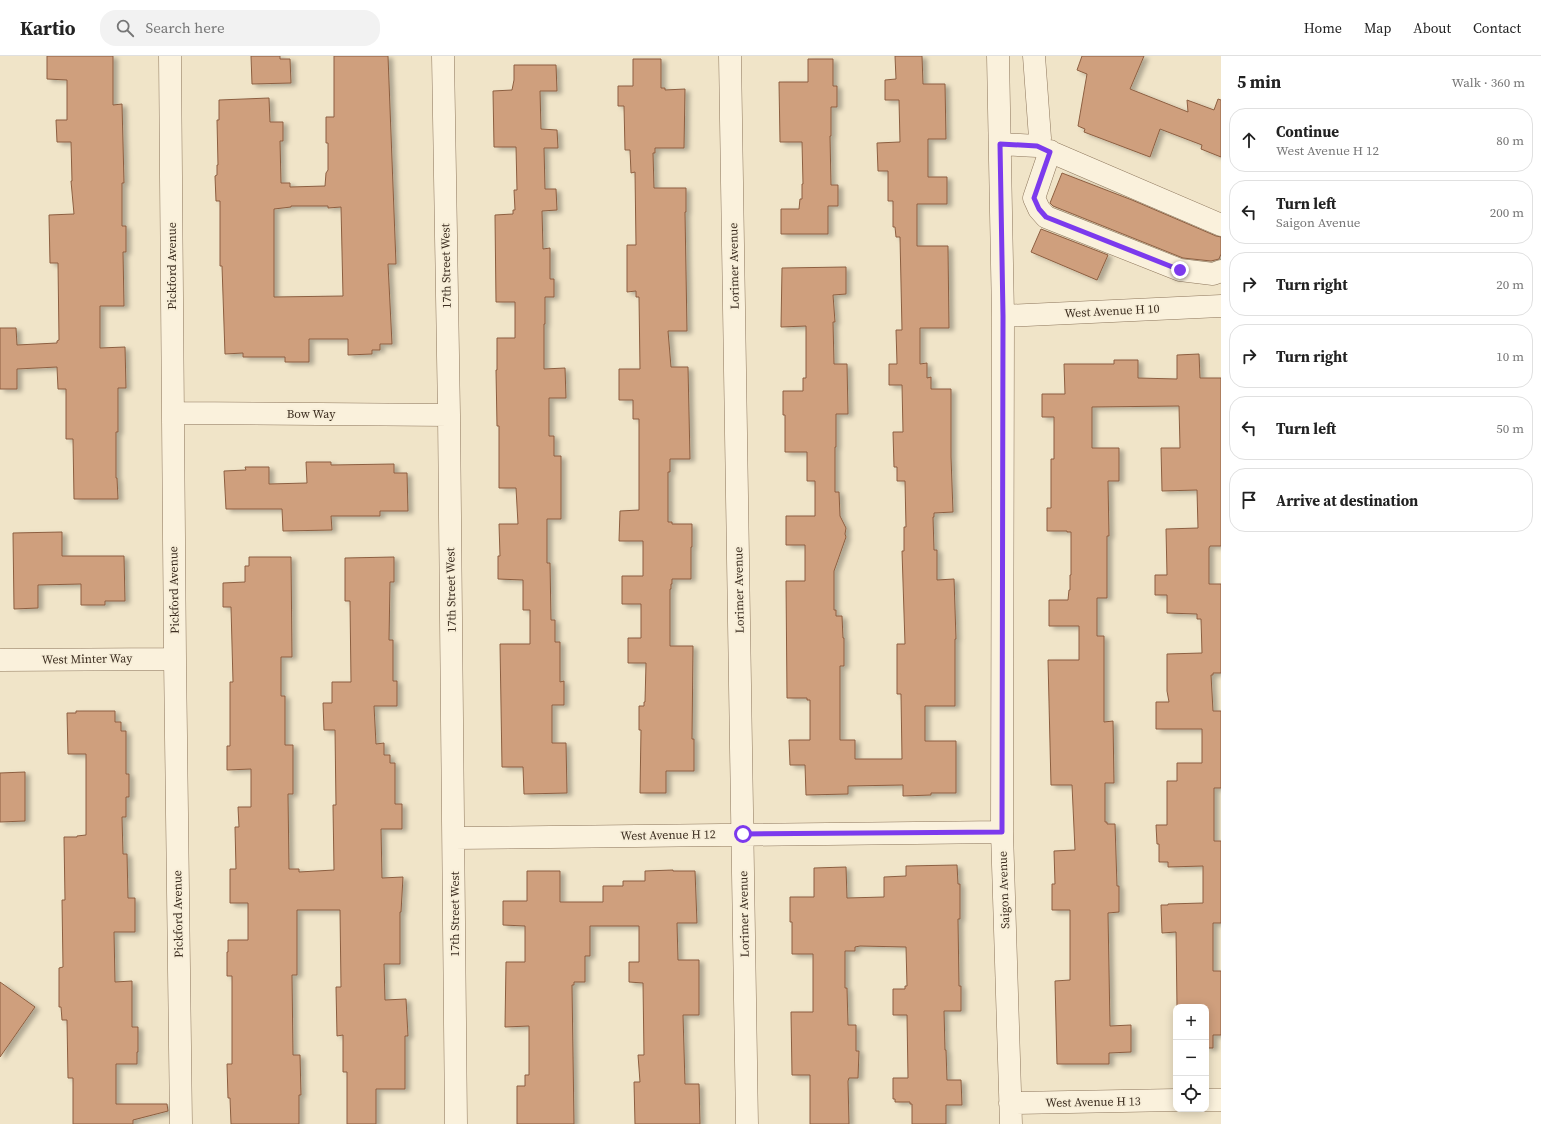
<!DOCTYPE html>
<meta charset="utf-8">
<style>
:root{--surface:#fff;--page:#f2f2f2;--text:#222;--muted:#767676;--line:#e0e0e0}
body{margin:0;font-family:"Source Serif 4",serif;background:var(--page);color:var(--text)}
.controls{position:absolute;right:12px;bottom:12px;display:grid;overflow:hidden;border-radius:8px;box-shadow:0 2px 10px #0003}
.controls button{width:36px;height:36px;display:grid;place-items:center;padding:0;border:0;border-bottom:1px solid var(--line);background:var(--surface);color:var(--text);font:20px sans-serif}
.stop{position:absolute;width:12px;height:12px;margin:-9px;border:3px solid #7c3aed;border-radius:50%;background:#fff}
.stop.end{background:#7c3aed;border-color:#fff;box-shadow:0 1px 4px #0008}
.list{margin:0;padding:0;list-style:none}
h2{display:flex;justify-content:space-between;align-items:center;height:52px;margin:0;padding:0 16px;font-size:17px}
h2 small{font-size:13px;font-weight:400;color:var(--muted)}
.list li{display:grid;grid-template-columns:26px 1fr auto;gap:12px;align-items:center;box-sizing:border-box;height:64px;margin:0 8px 8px;padding:0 8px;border:1px solid var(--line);border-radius:16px}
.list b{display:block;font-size:15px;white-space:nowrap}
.list p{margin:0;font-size:13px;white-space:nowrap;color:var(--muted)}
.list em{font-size:13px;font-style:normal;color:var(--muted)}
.icon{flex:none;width:22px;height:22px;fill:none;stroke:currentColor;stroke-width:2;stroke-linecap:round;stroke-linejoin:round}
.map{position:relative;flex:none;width:1221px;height:1068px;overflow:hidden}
header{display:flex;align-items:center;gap:24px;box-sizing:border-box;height:56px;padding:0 20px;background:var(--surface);border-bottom:1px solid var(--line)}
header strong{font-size:19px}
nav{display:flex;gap:22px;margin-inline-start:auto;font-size:14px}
.search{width:280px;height:36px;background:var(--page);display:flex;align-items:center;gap:10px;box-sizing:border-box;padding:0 14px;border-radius:16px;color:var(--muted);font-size:15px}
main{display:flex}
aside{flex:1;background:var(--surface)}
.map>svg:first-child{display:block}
.building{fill:#cf9f7d;stroke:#8d5f41;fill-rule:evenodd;filter:url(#shadow)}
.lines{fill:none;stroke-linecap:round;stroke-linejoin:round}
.minor-casing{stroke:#8d765c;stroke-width:23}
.minor{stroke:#faf1dc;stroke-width:22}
.route{stroke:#7c3aed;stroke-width:5}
.labels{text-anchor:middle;stroke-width:3.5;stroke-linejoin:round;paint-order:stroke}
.street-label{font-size:12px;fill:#3d2e20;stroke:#f7eed8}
</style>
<header>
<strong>Kartio</strong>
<div class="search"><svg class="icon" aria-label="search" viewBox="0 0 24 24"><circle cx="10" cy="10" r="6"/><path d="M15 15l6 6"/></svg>Search here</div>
<nav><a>Home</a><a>Map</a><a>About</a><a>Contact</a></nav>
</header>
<main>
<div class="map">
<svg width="1221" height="1068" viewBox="0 0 1221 1068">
<defs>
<filter id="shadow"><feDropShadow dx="4.5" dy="2.5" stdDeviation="2" flood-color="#0004"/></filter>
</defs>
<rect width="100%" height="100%" fill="#f0e4c8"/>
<path class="building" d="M 47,0 L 113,0 L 113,49 L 122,48 L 124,127 L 122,127 L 122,170 L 126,170 L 126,196 L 123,196 L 124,250 L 100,250 L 100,292 L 125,291 L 126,332 L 118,332 L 118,376 L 116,376 L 116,422 L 117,422 L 118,443 L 74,443 L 73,383 L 66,383 L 66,333 L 58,333 L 57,311 L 17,313 L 17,333 L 0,333 L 0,272 L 16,272 L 17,289 L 57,287 L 57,285 L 59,284 L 58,207 L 50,207 L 49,159 L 74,158 L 71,125 L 72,125 L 71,86 L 57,86 L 56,64 L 67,64 L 67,24 L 47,23 Z
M 251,0 L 280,0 L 280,3 L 290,3 L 291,27 L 252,28 Z
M 334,0 L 388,0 L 396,208 L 388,208 L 392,288 L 380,288 L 380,294 L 372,294 L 372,298 L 348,299 L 348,283 L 309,283 L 309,306 L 285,306 L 285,301 L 243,301 L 243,297 L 225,298 L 222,210 L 220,210 L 220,145 L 216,145 L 215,120 L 217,119 L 217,109 L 218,109 L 217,64 L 219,64 L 219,44 L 269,42 L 270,66 L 283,66 L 283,85 L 280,85 L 281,127 L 290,127 L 290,131 L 325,130 L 326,117 L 328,114 L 328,87 L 326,87 L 326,61 L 334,61 ZM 291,150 L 328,150 L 328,152 L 341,151 L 343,240 L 274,241 L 274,153 L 291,151 Z
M 895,0 L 922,0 L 923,28 L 945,28 L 946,83 L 928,83 L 928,121 L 947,121 L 947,148 L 917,148 L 917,190 L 948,190 L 948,192 L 949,272 L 920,272 L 920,308 L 927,307 L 927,322 L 931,321 L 931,333 L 951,333 L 951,401 L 953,456 L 934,457 L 934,461 L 933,461 L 934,494 L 937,494 L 937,524 L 954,523 L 956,583 L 955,583 L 955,650 L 925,650 L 925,685 L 956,685 L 956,737 L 931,737 L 931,739 L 903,740 L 903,729 L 848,730 L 848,738 L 806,739 L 805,709 L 790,709 L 789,684 L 810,684 L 810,644 L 807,644 L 807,642 L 787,642 L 786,525 L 805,525 L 805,489 L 786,489 L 786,460 L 815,460 L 815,425 L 807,425 L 807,396 L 785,396 L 785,359 L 783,359 L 783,335 L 803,335 L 803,322 L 806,322 L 806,270 L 781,271 L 782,212 L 846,211 L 846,238 L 833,239 L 835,266 L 833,266 L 834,308 L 847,308 L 848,358 L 836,358 L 836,391 L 835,391 L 835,436 L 839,436 L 840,460 L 846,472 L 845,478 L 846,481 L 834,515 L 834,554 L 836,554 L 836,560 L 842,560 L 843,582 L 844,582 L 844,610 L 840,610 L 840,684 L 855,684 L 855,703 L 902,703 L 901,638 L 897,638 L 897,588 L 905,588 L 902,495 L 904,495 L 904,471 L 906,471 L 905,425 L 897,425 L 897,411 L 894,411 L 893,376 L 903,376 L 902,329 L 889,329 L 889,308 L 897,308 L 896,274 L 902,274 L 900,181 L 896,181 L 895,171 L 893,171 L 893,145 L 888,145 L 888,115 L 878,115 L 877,87 L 900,86 L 899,44 L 885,44 L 885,24 L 896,23 Z
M 1082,0 L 1144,0 L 1130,33 L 1188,56 L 1187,44 L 1214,54 L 1218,43 L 1221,44 L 1221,101 L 1201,93 L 1202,89 L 1160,73 L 1150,101 L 1084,76 L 1085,73 L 1078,70 L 1087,18 L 1077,14 Z
M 633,3 L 661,3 L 661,32 L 665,32 L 665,34 L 685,33 L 684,92 L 655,92 L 655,97 L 653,97 L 654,132 L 686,132 L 686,156 L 685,156 L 687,275 L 668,275 L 671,311 L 688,311 L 690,403 L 670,403 L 670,416 L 668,416 L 668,466 L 672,466 L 672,468 L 692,468 L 692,491 L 691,491 L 691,523 L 672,523 L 672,528 L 671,528 L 671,533 L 670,533 L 670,590 L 693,590 L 692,683 L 694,683 L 694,715 L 666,715 L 666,737 L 640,737 L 641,674 L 639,674 L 639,650 L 644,650 L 644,646 L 645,646 L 646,607 L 628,607 L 628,582 L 641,582 L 641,548 L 622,548 L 622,520 L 643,520 L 643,485 L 619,485 L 620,455 L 639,454 L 639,363 L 633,363 L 633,344 L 619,344 L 619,313 L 640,313 L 639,241 L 636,241 L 636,235 L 627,236 L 627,189 L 636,189 L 635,116 L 631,117 L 630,94 L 625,94 L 624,50 L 618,50 L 618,30 L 633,30 Z
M 808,3 L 833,3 L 833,30 L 837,30 L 837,51 L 831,51 L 831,80 L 830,80 L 831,129 L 838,129 L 838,150 L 828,150 L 828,178 L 781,178 L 781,153 L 799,153 L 800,143 L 802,143 L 802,128 L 803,128 L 802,86 L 780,86 L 779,26 L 808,26 Z
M 514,9 L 556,9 L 557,35 L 540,35 L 541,73 L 557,74 L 558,92 L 544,92 L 545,133 L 556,133 L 557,154 L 542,155 L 543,193 L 550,192 L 550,223 L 554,223 L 554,241 L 545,241 L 545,268 L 544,268 L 544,313 L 565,312 L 566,342 L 549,342 L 549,380 L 554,380 L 554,400 L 561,400 L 561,463 L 547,463 L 547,507 L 550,507 L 551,564 L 555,564 L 555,586 L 560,586 L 560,626 L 564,625 L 564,649 L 552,649 L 552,687 L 566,687 L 567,737 L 524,738 L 523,711 L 502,711 L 500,588 L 530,588 L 530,554 L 523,554 L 523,524 L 498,523 L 498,500 L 500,500 L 499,468 L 518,468 L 516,432 L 499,432 L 499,370 L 497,370 L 496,314 L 497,314 L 497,282 L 515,282 L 515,246 L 496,246 L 495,159 L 513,158 L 513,154 L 515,154 L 514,134 L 517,134 L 516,91 L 494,91 L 493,35 L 512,34 L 514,24 Z
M 1062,117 L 1132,144 L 1216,180 L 1221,181 L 1221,198 L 1219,203 L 1211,205 L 1183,202 L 1053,150 L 1050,147 Z
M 1041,173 L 1108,199 L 1097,224 L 1031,196 Z
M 1199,298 L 1200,322 L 1221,322 L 1221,490 L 1210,490 L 1209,492 L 1209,528 L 1221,528 L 1221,617 L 1213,617 L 1213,619 L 1211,619 L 1213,655 L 1221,655 L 1221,732 L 1214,732 L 1214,785 L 1221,785 L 1221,867 L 1213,867 L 1213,915 L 1221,915 L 1221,979 L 1213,979 L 1213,992 L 1206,992 L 1206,951 L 1177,951 L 1176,876 L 1162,877 L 1161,849 L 1168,849 L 1168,848 L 1203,847 L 1203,810 L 1168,811 L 1168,806 L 1159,806 L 1159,788 L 1157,788 L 1156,769 L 1167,769 L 1167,725 L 1177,725 L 1177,707 L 1202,707 L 1202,673 L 1156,673 L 1156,646 L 1169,646 L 1167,635 L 1167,598 L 1202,597 L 1201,563 L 1197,563 L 1197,558 L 1167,557 L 1167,539 L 1155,539 L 1155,519 L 1167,519 L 1166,473 L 1198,472 L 1197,434 L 1162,435 L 1161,392 L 1180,392 L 1179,350 L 1092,351 L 1092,392 L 1119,392 L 1119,425 L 1108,425 L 1109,480 L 1107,480 L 1107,542 L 1097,542 L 1097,580 L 1104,580 L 1104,666 L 1113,665 L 1114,727 L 1105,727 L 1105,766 L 1107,766 L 1107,768 L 1115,768 L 1117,830 L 1119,830 L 1119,856 L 1108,857 L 1110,970 L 1131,969 L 1131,996 L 1109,997 L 1109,1008 L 1057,1008 L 1055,925 L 1070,924 L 1070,854 L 1052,854 L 1052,828 L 1055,828 L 1054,795 L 1075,794 L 1072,729 L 1051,729 L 1048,604 L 1079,604 L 1079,570 L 1049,570 L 1049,544 L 1068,544 L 1069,534 L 1070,534 L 1070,519 L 1071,519 L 1071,476 L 1067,476 L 1067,475 L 1047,475 L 1047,452 L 1051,452 L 1051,403 L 1054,403 L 1054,361 L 1042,361 L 1042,338 L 1065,338 L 1064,308 L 1114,308 L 1114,304 L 1138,304 L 1138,322 L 1177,323 L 1177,299 Z
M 306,406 L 331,406 L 331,409 L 394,408 L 394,417 L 407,417 L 408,455 L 380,455 L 380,460 L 331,460 L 332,474 L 283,475 L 282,453 L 226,453 L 224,415 L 246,414 L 245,411 L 269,411 L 269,428 L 307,427 Z
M 62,476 L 62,500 L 124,500 L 125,545 L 105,545 L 105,549 L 81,549 L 81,528 L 38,529 L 38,552 L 14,553 L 13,477 Z
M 249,501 L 291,501 L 292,601 L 281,601 L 281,640 L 285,640 L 285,689 L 293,689 L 293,738 L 288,738 L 289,813 L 299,813 L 299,816 L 334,814 L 333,749 L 336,749 L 335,674 L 324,674 L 323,647 L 332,647 L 332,626 L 351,626 L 350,545 L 345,545 L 345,502 L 394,501 L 394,526 L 390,526 L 389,584 L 393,584 L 393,625 L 397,625 L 397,650 L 374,650 L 376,688 L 384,687 L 384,699 L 390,699 L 390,707 L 395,707 L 395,748 L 402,748 L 402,773 L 381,773 L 382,822 L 403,821 L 401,856 L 400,856 L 400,908 L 384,908 L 385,944 L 406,943 L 408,980 L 405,980 L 405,1033 L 376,1033 L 376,1068 L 347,1068 L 347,1016 L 343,1016 L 343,979 L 337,980 L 336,931 L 341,931 L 340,854 L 297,854 L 297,919 L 292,919 L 293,999 L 300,999 L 301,1039 L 299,1039 L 299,1068 L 231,1068 L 230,1042 L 228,1042 L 227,1008 L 232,1008 L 232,920 L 227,920 L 227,896 L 228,896 L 228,884 L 248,884 L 248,847 L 230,847 L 230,813 L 236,813 L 235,771 L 239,771 L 238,751 L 251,751 L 251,713 L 227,714 L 227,690 L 230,690 L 230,626 L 233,626 L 231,551 L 223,551 L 223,527 L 245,526 L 245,510 L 249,510 Z
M 76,655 L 115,655 L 115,666 L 121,666 L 121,675 L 126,675 L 126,718 L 129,718 L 129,741 L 126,741 L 126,761 L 122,761 L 123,798 L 127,798 L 128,842 L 135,842 L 135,876 L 114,876 L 115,926 L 132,925 L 132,971 L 138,971 L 138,996 L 137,996 L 137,1008 L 116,1008 L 116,1048 L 167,1048 L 168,1055 L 133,1064 L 133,1068 L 73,1068 L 73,1022 L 68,1022 L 67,964 L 62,964 L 61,951 L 59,951 L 59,912 L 63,911 L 62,844 L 65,844 L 64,781 L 77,781 L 77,780 L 86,779 L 86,698 L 68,698 L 67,657 L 76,657 Z
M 25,716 L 25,765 L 0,766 L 0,717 Z
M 957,809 L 958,828 L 960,828 L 960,863 L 958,863 L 959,930 L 961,930 L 961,955 L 944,955 L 945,994 L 946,994 L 947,1024 L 961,1024 L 962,1049 L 946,1049 L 946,1068 L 912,1068 L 912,1048 L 910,1048 L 910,1046 L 895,1046 L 895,1043 L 893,1043 L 893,1022 L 908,1022 L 907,959 L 893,959 L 893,933 L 905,933 L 905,930 L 907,930 L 906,891 L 860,890 L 855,891 L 855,895 L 845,895 L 845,932 L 847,932 L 848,969 L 856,969 L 856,995 L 859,995 L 858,1022 L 849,1022 L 848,1025 L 849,1068 L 810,1068 L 810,1019 L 792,1019 L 791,956 L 813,956 L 813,898 L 792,898 L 792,866 L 790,866 L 790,841 L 814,841 L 814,812 L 846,811 L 847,842 L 884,841 L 884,821 L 906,820 L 906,810 Z
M 673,814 L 673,815 L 695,815 L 697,867 L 677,867 L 678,904 L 699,904 L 699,959 L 683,959 L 685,1028 L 699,1028 L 700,1068 L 635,1068 L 634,1026 L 640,1026 L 638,999 L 644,999 L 643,927 L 629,926 L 629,906 L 639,906 L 639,870 L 590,870 L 590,900 L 585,900 L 585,926 L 574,926 L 574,929 L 572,929 L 574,1068 L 517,1068 L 517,1030 L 525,1030 L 525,1019 L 529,1019 L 529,970 L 505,971 L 506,906 L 525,906 L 525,870 L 503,869 L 503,845 L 527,845 L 527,815 L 560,815 L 560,846 L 603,846 L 603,830 L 623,830 L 623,825 L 645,825 L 645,815 Z
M 0,926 L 35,951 L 0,1001 Z"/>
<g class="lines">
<g class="minor-casing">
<path id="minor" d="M 170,0 L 175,603 L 181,1068
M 443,0 L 449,359 L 456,1068
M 730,0 L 747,1068
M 998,0 L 1003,260 L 1002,776 L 1011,1068
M 1034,0 L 1040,82 L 1037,90
M 1000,88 L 1037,90 L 1221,169
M 1050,95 L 1034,142 L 1039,153 L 1046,161 L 1180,214 L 1213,218 L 1221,215
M 1003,260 L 1221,250
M 173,357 L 449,359
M 0,604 L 175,603
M 454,782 L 1002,776
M 1206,1044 L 1221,1044
M 1010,1047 L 1176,1044"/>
</g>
<use href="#minor" class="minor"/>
</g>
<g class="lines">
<path class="route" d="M 743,778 L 1002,776 L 1003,260 L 1000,88 L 1037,90 L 1050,96 L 1034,142 L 1039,153 L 1046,161 L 1180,214"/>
</g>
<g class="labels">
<g class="street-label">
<text transform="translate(172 210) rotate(-90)" y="4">Pickford Avenue</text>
<text transform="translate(446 210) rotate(-91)" y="4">17th Street West</text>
<text transform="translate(734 210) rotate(-91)" y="4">Lorimer Avenue</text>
<text transform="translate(1112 255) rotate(-3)" y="4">West Avenue H 10</text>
<text x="311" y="362">Bow Way</text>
<text transform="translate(174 534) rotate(-91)" y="4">Pickford Avenue</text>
<text transform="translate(451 534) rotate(-91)" y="4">17th Street West</text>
<text transform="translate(739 534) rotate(-91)" y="4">Lorimer Avenue</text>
<text transform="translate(87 603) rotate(-1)" y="4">West Minter Way</text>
<text transform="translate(668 779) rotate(-1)" y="4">West Avenue H 12</text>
<text transform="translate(1004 834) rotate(-92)" y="4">Saigon Avenue</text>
<text transform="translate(178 858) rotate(-91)" y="4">Pickford Avenue</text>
<text transform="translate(455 858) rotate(-90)" y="4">17th Street West</text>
<text transform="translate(744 858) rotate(-91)" y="4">Lorimer Avenue</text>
<text transform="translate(1093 1046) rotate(-1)" y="4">West Avenue H 13</text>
</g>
</g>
</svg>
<div class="controls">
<button>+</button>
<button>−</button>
<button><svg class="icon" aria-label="locate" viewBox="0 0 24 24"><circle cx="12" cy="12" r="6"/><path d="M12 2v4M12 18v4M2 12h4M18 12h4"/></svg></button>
</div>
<div class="stop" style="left:743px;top:778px"></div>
<div class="stop end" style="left:1180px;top:214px"></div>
</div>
<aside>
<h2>5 min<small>Walk · 360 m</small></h2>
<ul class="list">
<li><svg class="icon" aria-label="ahead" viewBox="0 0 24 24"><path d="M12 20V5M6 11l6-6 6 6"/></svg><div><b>Continue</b><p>West Avenue H 12</p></div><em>80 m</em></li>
<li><svg class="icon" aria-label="left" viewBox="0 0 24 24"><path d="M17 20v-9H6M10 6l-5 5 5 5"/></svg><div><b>Turn left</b><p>Saigon Avenue</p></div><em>200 m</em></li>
<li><svg class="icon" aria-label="right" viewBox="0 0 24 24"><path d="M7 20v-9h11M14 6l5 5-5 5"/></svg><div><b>Turn right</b></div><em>20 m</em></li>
<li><svg class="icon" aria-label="right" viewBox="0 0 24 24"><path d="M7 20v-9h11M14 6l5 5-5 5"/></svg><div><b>Turn right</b></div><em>10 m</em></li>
<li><svg class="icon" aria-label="left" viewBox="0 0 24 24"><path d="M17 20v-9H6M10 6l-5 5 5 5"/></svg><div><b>Turn left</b></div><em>50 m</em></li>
<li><svg class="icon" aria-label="arrive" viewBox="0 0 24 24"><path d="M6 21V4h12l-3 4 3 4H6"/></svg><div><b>Arrive at destination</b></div></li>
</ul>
</aside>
</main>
